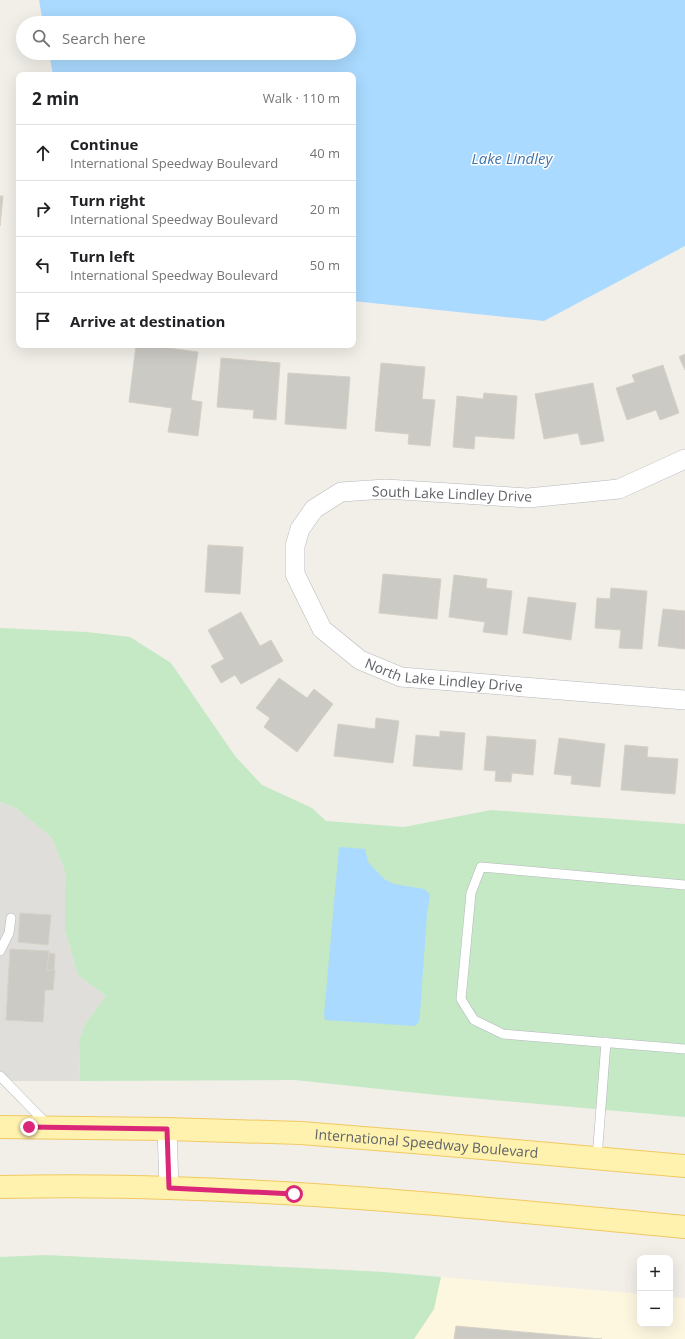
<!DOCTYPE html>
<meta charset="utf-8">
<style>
:root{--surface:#fff;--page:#f6f6f6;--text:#202124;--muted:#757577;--line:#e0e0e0}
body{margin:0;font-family:"Open Sans",sans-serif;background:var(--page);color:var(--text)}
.controls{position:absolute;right:12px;bottom:12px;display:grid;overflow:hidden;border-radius:8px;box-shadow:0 4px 16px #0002}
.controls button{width:36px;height:36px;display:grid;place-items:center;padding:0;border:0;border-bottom:1px solid var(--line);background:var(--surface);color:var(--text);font:20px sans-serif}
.stop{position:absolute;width:12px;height:12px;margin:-9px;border:3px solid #db2777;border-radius:50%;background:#fff}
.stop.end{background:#db2777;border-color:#fff;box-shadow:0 1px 4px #0008}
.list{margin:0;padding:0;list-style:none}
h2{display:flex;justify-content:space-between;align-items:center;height:52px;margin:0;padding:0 16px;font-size:17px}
h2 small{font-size:13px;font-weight:400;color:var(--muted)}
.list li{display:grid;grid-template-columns:26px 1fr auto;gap:12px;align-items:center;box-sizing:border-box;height:56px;padding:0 16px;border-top:1px solid var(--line)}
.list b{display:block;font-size:15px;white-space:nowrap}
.list p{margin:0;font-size:13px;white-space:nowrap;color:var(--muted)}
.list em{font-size:13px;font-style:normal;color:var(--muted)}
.icon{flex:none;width:22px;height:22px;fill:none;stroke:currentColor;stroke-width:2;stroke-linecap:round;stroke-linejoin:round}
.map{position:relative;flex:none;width:685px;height:1339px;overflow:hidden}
.search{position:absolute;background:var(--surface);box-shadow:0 4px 16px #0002;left:16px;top:16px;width:340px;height:44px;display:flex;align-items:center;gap:10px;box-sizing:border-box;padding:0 14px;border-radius:22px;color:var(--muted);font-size:15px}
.panel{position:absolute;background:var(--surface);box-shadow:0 4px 16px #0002;left:16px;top:72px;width:340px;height:276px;border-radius:8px}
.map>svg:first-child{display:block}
.commercial{fill:#fef7e0}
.industrial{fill:#e0deda}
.green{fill:#c5e8c5}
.water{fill:#aadaff}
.building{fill:#cccac5;stroke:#d6d1c6}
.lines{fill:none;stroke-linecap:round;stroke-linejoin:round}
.service-casing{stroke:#b5b8bc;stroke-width:10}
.minor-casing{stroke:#b5b8bc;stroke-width:20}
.primary-casing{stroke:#f2c960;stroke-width:24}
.service{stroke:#fff;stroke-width:9}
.minor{stroke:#fff;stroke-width:19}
.primary{stroke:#fff2af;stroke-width:22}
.route{stroke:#db2777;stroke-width:5}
.labels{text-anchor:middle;stroke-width:3;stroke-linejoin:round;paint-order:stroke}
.street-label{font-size:14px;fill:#5f6368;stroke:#fff}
.water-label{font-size:15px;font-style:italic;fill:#4174aa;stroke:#fff}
</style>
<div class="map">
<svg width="685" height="1339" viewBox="0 0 685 1339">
<rect width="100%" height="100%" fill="#f1efe8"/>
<path class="commercial" d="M 441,1277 L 640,1294 L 640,1324 L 670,1324 L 670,1297 L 685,1298 L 685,1339 L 414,1339 L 434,1309 Z"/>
<path class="industrial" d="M 0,802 L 16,808 L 52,838 L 66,874 L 65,887 L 65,930 L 78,975 L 106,996 L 85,1024 L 79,1041 L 80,1081 L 0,1081 Z"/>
<path class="green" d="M 0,628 L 87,632 L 130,637 L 171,663 L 235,756 L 262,785 L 312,808 L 326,821 L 404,827 L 491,810 L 685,824 L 685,1117 L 437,1095 L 295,1080 L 80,1081 L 79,1041 L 85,1024 L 106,996 L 78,975 L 65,930 L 65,887 L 66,874 L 52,838 L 16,808 L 0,802 Z
M 46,1255 L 384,1272 L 441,1277 L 434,1309 L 414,1339 L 0,1339 L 0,1257 Z"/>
<path class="water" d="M 39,0 L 685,0 L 685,246 L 544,321 L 353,301 L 353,75 L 53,75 L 49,53 L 349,53 L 349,23 L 43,23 Z
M 339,847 L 365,849 L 368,862 L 384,879 L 394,884 L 424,889 L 430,894 L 427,914 L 420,1013 L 419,1022 L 415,1026 L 325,1020 L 324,1015 Z"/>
<path class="building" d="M 0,196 L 3,196 L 0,226 Z
M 136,345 L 146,345 L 198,352 L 191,400 L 202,402 L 198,436 L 168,432 L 172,408 L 129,402 Z
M 685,354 L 685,370 L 679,357 Z
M 221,358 L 280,363 L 276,420 L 253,418 L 254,410 L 217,407 Z
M 381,363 L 425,367 L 422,399 L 435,400 L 430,446 L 408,444 L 409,434 L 375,431 Z
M 663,365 L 679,413 L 660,420 L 656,410 L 627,420 L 616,388 L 635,382 L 632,375 Z
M 288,373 L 350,377 L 346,429 L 285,424 Z
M 593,383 L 604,441 L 581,445 L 578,433 L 544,439 L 535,394 Z
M 484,393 L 517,396 L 514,439 L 475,436 L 474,449 L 453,447 L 457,396 L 483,399 Z
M 208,545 L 243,547 L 240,594 L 205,592 Z
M 383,574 L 441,579 L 437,619 L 379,613 Z
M 454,575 L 487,579 L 486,588 L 512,591 L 507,635 L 483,632 L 485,622 L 449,617 Z
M 611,588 L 647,591 L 642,649 L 619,648 L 621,630 L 595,628 L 597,598 L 610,599 Z
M 528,597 L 576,603 L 571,640 L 523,633 Z
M 663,609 L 685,611 L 685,649 L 658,646 Z
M 241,612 L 260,646 L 271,640 L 283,661 L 241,684 L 235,675 L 221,683 L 211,666 L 224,659 L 208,630 Z
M 279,678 L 307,698 L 314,689 L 333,704 L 297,752 L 264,727 L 270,718 L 256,708 Z
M 376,718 L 399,721 L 393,763 L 334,756 L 338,724 L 375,729 Z
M 440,731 L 465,733 L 462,770 L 413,766 L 416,735 L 440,737 Z
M 487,736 L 536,740 L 533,775 L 512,773 L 511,782 L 495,781 L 496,771 L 484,770 Z
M 559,738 L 605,744 L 600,787 L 571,784 L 572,776 L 554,774 Z
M 625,745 L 648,747 L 647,757 L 678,759 L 675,794 L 621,790 Z
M 20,913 L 51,915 L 48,945 L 18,942 Z
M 10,949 L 49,951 L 47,970 L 55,970 L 53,990 L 45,990 L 43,1022 L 6,1020 Z
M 49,953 L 55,954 L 54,970 L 47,970 Z
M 456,1326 L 602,1339 L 454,1339 Z"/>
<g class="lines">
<g class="service-casing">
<path id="service" d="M 685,885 L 481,867 L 471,893 L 461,999 L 474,1020 L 503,1034 L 685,1049
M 0,951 L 9,933 L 11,918
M 0,1076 L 48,1125
M 597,1158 L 606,1042"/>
</g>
<g class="minor-casing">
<g id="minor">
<path id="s1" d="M 685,459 L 619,489 L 528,498 L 386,489 L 341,492 L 314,509 L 300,529 L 295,546 L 295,574 L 322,629 L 360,660 L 401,677 L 685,700"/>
<path d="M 167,1129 L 169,1188"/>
</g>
</g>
<g class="primary-casing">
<g id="primary">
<path id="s2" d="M 0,1127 L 167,1129 L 301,1133 L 425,1143 L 685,1166"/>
<path d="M 0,1187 C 56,1186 113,1186 169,1188 C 341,1193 513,1211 685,1227"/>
</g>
</g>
<use href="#service" class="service"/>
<use href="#minor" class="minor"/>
<use href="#primary" class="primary"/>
</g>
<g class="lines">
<path class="route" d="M 29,1127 L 167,1129 L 169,1188 L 294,1194"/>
</g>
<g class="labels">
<g class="street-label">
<text transform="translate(452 494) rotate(2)" y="5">South Lake Lindley Drive</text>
<text dy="5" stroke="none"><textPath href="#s1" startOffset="650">North Lake Lindley Drive</textPath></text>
<text dy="5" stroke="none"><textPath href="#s2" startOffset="427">International Speedway Boulevard</textPath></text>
</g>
<g class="water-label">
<text x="512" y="164">Lake Lindley</text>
</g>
</g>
</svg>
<div class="controls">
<button>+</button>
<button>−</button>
</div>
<div class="stop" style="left:294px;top:1194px"></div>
<div class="stop end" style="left:29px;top:1127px"></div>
<div class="search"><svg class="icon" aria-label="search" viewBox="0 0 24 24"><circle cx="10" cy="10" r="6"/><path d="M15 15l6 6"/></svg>Search here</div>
<section class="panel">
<h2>2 min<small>Walk · 110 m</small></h2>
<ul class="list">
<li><svg class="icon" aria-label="ahead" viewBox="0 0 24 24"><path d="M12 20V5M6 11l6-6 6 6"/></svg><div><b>Continue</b><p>International Speedway Boulevard</p></div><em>40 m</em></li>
<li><svg class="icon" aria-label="right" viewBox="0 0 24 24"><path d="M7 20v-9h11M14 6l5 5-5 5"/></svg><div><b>Turn right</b><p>International Speedway Boulevard</p></div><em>20 m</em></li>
<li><svg class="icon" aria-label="left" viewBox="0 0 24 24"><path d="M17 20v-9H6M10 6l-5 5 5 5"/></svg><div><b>Turn left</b><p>International Speedway Boulevard</p></div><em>50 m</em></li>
<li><svg class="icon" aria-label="arrive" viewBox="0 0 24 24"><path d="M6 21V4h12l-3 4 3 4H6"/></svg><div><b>Arrive at destination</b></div></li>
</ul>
</section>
</div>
